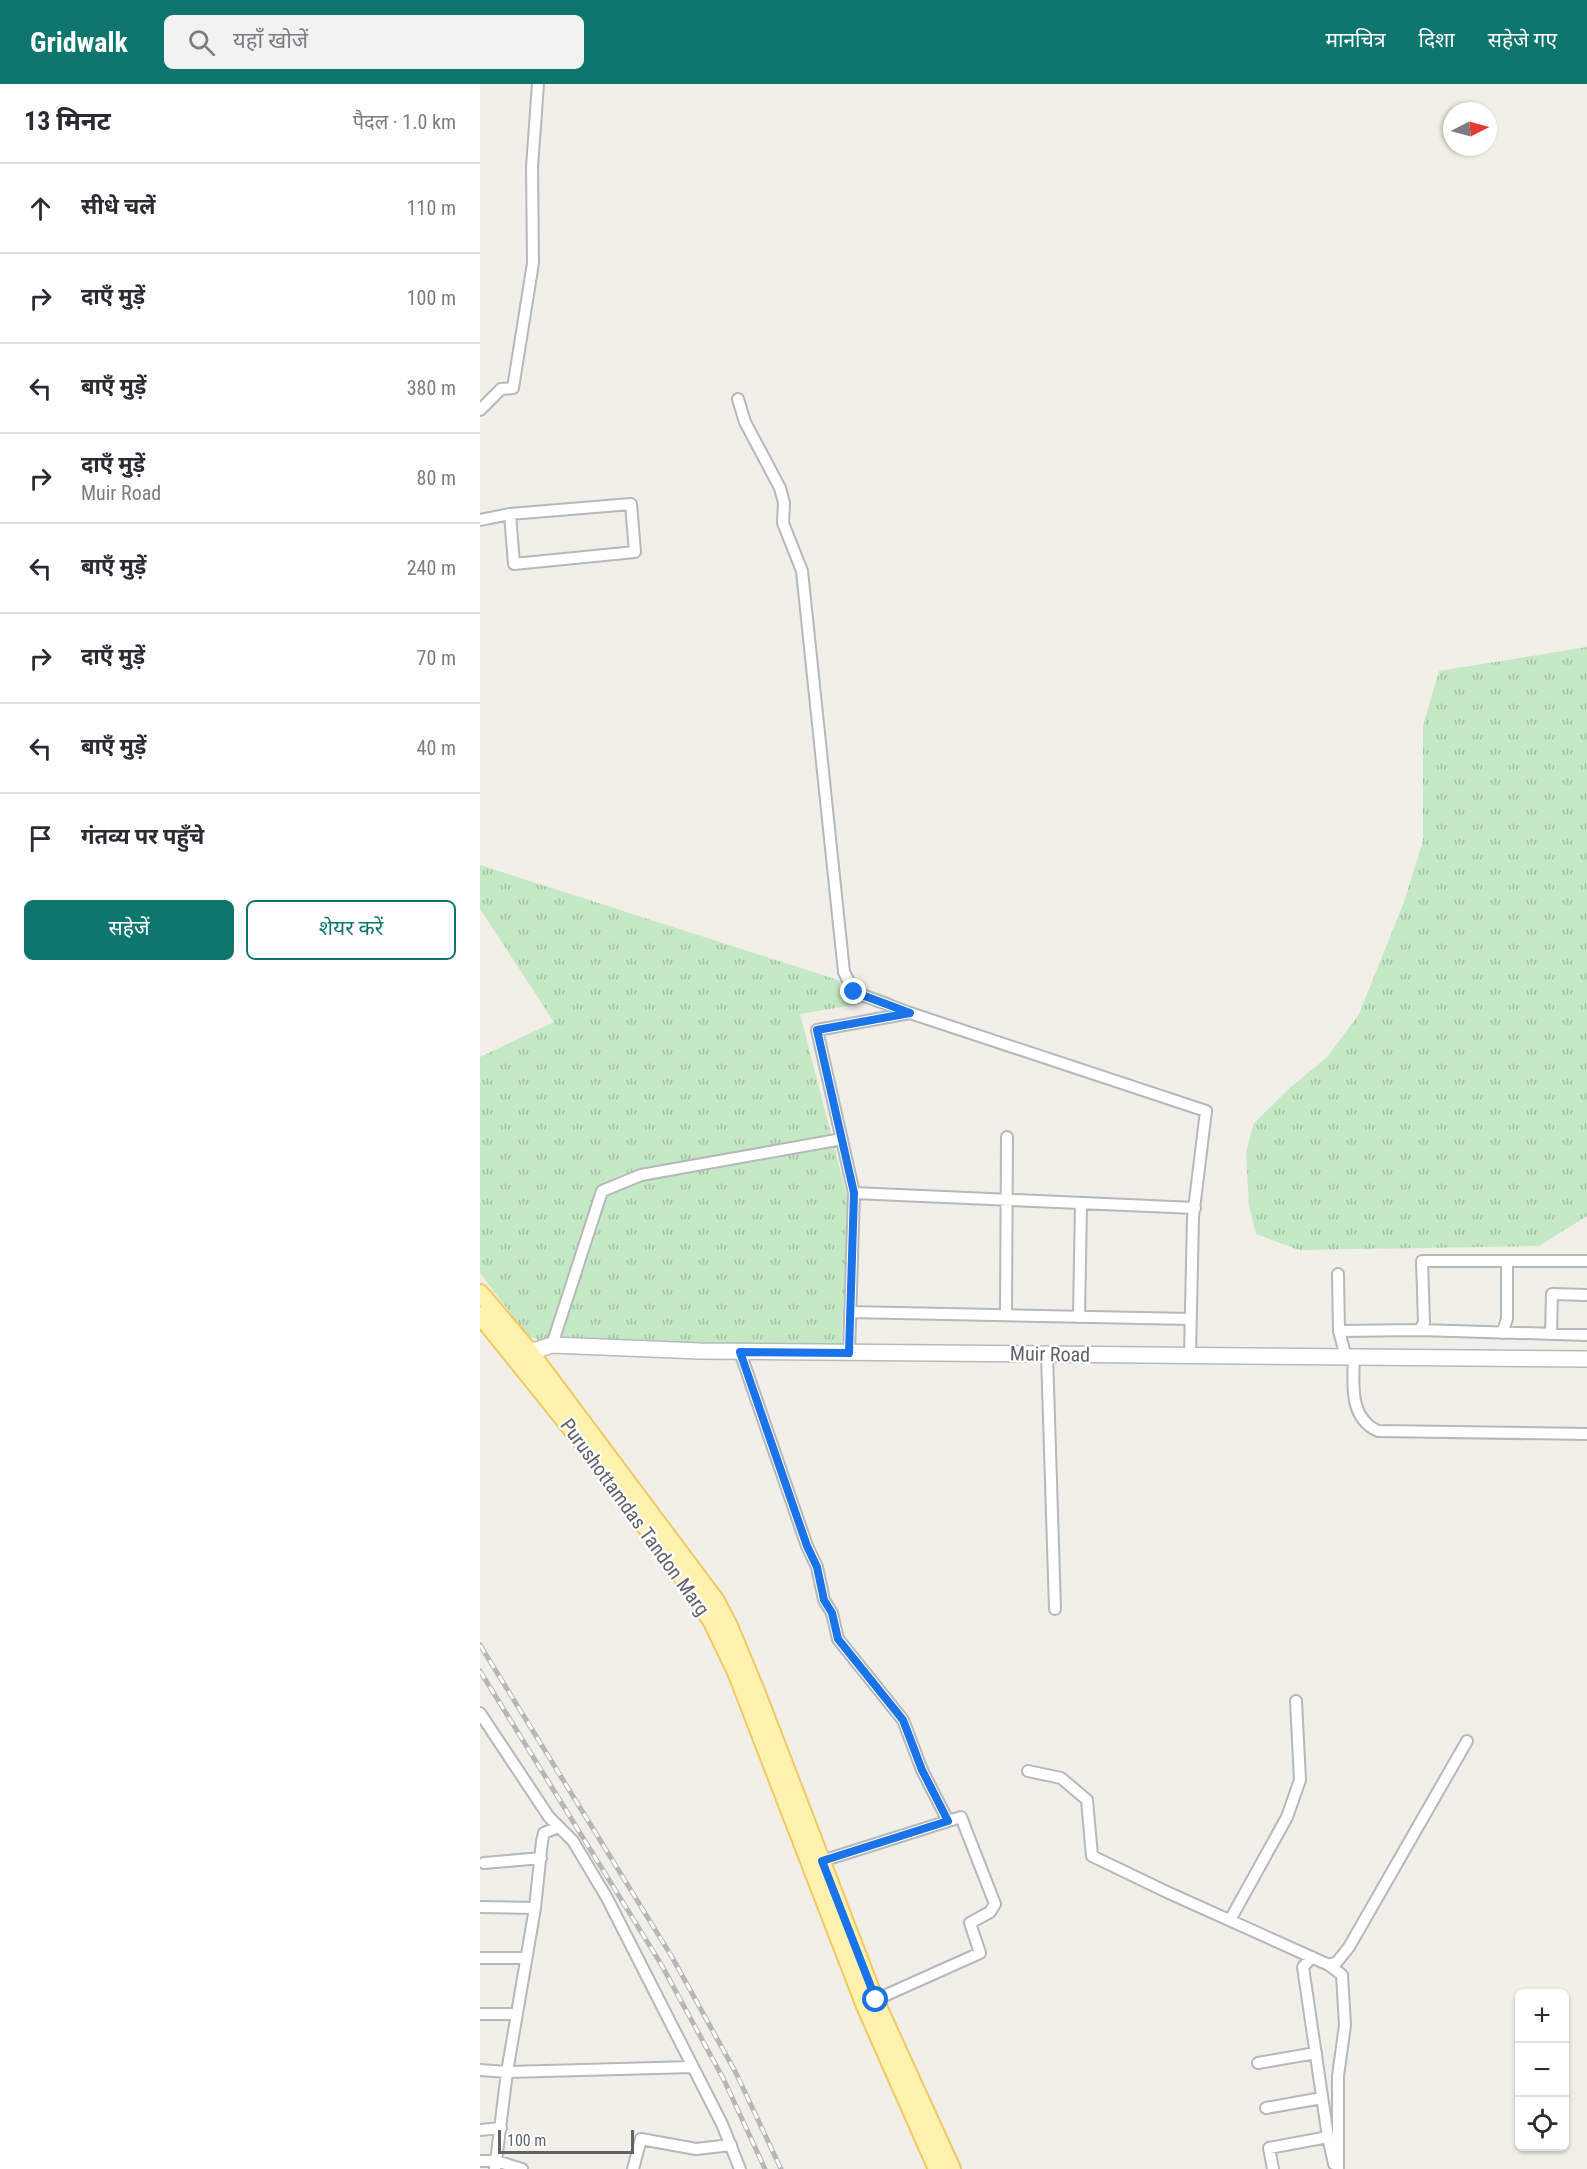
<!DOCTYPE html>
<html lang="hi">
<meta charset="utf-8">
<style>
:root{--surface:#fff;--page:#f2f2f3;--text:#2b2b33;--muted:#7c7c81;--line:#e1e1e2;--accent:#0f766e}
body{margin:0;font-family:"Roboto Condensed","Noto Sans Devanagari",sans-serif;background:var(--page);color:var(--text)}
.controls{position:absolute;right:18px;bottom:18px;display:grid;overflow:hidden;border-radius:9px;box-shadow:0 2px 4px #0004}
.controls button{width:54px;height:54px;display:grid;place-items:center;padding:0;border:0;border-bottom:2px solid var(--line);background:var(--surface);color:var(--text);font:30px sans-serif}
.compass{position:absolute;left:963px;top:18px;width:54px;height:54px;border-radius:50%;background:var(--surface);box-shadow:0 2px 4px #0004;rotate:84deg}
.scale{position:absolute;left:18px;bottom:15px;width:136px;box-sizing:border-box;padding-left:6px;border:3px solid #5f6368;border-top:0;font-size:16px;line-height:21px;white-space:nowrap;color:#5f6368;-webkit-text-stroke:4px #fff;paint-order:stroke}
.stop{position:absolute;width:18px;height:18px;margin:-14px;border:4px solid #1a73e8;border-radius:50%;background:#fff}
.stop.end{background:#1a73e8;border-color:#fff;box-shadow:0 2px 6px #0008}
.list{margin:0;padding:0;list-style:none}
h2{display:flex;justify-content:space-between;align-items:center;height:78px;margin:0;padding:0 24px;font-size:26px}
h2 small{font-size:20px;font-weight:400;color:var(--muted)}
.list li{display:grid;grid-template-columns:39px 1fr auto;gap:18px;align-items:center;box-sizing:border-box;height:90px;padding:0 24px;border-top:2px solid var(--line)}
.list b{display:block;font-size:22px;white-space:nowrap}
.list p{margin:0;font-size:20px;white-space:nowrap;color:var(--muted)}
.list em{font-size:20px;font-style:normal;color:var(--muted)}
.actions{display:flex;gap:12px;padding:18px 24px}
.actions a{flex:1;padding:14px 0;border:2px solid var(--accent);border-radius:9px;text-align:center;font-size:21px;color:var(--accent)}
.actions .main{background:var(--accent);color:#fff}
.icon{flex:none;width:33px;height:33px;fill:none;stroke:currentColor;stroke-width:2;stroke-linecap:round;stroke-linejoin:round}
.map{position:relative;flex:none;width:1107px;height:2085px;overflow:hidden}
header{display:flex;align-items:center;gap:36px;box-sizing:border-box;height:84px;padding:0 30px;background:var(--accent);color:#fff}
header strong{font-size:28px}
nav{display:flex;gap:33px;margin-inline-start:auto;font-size:21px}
.search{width:420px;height:54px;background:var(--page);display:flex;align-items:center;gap:15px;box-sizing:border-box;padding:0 21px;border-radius:9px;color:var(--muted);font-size:22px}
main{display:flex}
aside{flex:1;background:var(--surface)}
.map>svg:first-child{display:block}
.grass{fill:url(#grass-tufts)}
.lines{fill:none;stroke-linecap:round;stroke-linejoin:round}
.minor-casing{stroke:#b5b8bc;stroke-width:14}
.secondary-casing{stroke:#b6babf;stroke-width:18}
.primary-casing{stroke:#f2c960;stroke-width:20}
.minor{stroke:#fff;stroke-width:10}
.secondary{stroke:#fff;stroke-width:15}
.primary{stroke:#fff2af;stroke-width:16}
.rail-casing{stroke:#b6b7b8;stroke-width:5}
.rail{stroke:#fff;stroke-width:3;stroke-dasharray:9;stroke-linecap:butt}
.route{stroke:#1a73e8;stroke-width:8}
.labels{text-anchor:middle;stroke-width:4.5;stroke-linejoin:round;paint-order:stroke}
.street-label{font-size:20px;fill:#5f6368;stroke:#fff}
</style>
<header>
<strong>Gridwalk</strong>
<div class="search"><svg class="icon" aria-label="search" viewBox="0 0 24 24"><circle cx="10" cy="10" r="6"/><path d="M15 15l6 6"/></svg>यहाँ खोजें</div>
<nav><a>मानचित्र</a><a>दिशा</a><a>सहेजे गए</a></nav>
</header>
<main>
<aside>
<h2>13 मिनट<small>पैदल · 1.0 km</small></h2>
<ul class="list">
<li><svg class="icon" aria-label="ahead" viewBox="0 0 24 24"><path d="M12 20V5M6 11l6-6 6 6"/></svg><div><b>सीधे चलें</b></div><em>110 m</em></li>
<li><svg class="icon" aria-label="right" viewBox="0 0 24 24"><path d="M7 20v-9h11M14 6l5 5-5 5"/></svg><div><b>दाएँ मुड़ें</b></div><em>100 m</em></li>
<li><svg class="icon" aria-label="left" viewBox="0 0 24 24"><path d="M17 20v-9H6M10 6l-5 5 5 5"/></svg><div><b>बाएँ मुड़ें</b></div><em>380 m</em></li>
<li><svg class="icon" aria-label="right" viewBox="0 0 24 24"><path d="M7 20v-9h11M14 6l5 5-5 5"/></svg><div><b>दाएँ मुड़ें</b><p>Muir Road</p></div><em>80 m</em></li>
<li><svg class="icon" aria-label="left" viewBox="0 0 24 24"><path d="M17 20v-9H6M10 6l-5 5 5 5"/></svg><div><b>बाएँ मुड़ें</b></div><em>240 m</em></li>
<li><svg class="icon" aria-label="right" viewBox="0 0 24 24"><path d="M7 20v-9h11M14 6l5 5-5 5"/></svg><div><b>दाएँ मुड़ें</b></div><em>70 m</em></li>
<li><svg class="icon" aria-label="left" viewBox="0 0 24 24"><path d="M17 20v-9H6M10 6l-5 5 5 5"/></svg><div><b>बाएँ मुड़ें</b></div><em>40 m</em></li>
<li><svg class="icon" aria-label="arrive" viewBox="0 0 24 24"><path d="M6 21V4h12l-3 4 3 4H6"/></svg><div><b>गंतव्य पर पहुँचे</b></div></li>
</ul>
<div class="actions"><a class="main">सहेजें</a><a>शेयर करें</a></div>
</aside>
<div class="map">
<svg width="1107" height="2085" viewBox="0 0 1107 2085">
<defs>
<pattern id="grass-tufts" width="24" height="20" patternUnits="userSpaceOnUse" patternTransform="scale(1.5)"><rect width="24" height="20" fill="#c5e8c5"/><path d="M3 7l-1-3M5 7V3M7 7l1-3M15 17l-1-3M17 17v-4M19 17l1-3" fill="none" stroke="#a3c0a4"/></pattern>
</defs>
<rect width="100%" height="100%" fill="#f1efe8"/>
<path class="grass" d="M 1107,563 L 1107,1132 L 1059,1162 L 819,1166 L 776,1150 L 769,1122 L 766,1068 L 774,1039 L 811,1003 L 848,972 L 879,930 L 924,818 L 943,757 L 943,642 L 959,587 Z
M 0,781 L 414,914 L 320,930 L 369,1120 L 361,1262 L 72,1261 L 48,1252 L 0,1189 L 0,973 L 74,938 L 0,825 Z"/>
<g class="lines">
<g class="minor-casing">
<path id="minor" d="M 258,315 L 265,338 L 300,404 L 304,419 L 303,439 L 322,487 L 364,888 L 374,908 L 430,929
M 0,326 L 21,305 L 33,304 L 53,179 L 52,83 L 58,0
M 0,436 L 30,430 L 151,420 L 155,468 L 34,480 L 30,430
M 374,1109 L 715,1124
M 858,1190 L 859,1247 L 866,1273
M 370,1228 L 711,1235
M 526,1231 L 527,1053
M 599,1233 L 601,1119
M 940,1246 L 944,1238 L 942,1177 L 1107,1177
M 859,1247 L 940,1246 L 1107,1251
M 1022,1249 L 1027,1235 L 1027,1179
M 1071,1250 L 1072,1210 L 1107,1211
M 72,1261 L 122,1107 L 161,1091 L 362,1055
M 260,1268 L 327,1462 L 337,1483 L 344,1516 L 352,1529 L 358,1555 L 423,1636 L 442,1686 L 468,1737
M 369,1269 L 374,1109 L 337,946 L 430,929 L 726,1027 L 713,1133 L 710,1272
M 567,1270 L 575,1525
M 874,1273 C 873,1300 869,1334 898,1347 L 1107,1350
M 0,1629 L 69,1733 L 93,1757 L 127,1814 L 242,2040 L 260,2085
M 548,1687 L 581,1694 L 607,1716 L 612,1772 L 689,1809 L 849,1881 L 862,1891 L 865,1941 L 858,1992 L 858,2085
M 342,1777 L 481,1733 L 515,1820 L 510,1828 L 490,1839 L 500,1869 L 395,1916
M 4,1779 L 61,1774
M 0,1823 L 55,1824
M 750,1836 L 807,1733 L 820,1696 L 816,1617
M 832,1873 L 823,1883 L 848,2053 L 854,2080
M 0,1874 L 46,1874
M 849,1881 L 857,1878 L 869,1863 L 987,1657
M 0,1930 L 36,1930
M 778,1979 L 836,1969
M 0,1986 L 27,1988 L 213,1983
M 786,2024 L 842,2014
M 0,2046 L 21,2044
M 0,2077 L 16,2077 L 42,2085
M 15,2085 L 27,1988 L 55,1824 L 62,1757 L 64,1749 L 78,1743
M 153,2085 L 161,2055 L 216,2065 L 251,2061
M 793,2085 L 789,2064 L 848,2053"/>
</g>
<g class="secondary-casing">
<path id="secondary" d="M 41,1271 L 72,1261 L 220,1267 L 1107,1275"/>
</g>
<g class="primary-casing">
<path id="primary" d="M 0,1209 L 50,1268 L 236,1517 L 249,1542 L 278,1612 L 395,1916 L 472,2085
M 0,1231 L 110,1368 L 197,1485 L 232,1538 L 256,1588 L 385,1922 L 457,2085"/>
</g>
<use href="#minor" class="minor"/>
<use href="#secondary" class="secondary"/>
<use href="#primary" class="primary"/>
<g class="rail-casing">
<path id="rail" d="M 0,1561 L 192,1873 L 256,1989 L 301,2085
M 0,1587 L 181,1880 L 244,1996 L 285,2085"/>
</g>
<use href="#rail" class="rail"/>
</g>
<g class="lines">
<path class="route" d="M 374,908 L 430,929 L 337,946 L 374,1109 L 369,1269 L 260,1268 L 327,1462 L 337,1483 L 344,1516 L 352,1529 L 358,1555 L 423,1636 L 442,1686 L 468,1737 L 342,1777 L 396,1916"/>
</g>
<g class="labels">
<g class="street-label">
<text transform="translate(570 1270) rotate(1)" y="7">Muir Road</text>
<text transform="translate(155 1433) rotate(54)" y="7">Purushottamdas Tandon Marg</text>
</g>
</g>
</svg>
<div class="controls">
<button>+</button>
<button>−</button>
<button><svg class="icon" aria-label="locate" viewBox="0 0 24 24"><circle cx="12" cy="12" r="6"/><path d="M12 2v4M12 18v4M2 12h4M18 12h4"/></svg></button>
</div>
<svg class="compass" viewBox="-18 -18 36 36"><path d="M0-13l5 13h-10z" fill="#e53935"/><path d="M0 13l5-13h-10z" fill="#7c7c81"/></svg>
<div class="scale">100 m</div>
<div class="stop" style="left:396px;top:1916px"></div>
<div class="stop end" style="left:374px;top:908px"></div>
</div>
</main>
